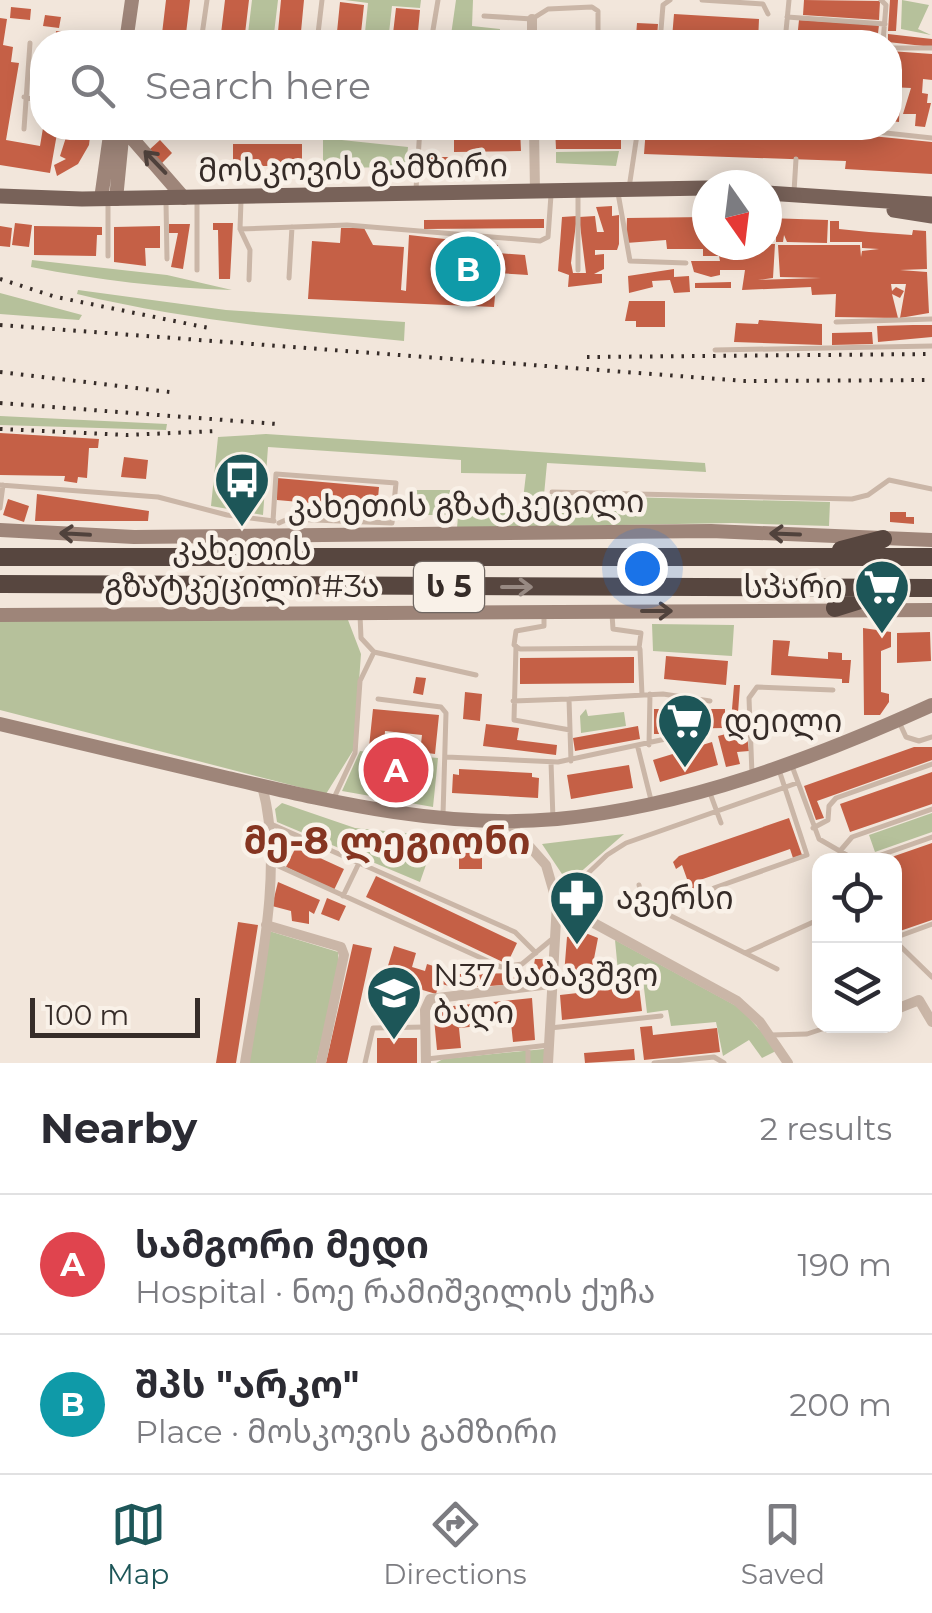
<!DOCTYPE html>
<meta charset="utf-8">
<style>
:root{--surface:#fff;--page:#f2f2f3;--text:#2b2b33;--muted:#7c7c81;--line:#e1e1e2;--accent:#1d5658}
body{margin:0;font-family:Montserrat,"Noto Sans Georgian",sans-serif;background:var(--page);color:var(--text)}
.controls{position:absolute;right:30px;bottom:30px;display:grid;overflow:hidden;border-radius:20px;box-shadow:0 5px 25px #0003}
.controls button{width:90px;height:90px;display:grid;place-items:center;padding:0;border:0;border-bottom:2px solid var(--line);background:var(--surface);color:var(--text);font:50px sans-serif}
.compass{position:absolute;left:692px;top:170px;width:90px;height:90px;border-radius:50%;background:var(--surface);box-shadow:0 5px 25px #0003;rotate:166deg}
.scale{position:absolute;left:30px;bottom:25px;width:170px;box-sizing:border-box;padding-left:10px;border:5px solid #362c28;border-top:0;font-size:28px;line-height:35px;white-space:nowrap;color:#362c28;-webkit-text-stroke:8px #f9f1e8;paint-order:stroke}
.you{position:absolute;left:642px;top:568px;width:35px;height:35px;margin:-25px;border:8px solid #fff;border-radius:50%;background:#1a73e8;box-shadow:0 0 0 15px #1a73e833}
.badge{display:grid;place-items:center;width:65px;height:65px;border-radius:50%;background:var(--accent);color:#fff;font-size:32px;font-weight:700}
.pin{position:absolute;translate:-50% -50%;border:5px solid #fff;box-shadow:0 2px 10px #0006}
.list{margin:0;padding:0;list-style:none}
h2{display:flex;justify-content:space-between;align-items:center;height:130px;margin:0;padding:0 40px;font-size:42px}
h2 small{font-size:32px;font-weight:400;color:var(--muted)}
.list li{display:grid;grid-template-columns:65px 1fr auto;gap:30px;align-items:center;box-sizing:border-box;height:140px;padding:0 40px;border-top:2px solid var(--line)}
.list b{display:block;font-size:38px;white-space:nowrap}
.list p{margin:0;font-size:32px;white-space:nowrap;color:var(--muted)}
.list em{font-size:32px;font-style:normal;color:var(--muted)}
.icon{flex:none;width:55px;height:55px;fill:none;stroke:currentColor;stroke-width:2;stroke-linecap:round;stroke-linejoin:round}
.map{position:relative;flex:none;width:932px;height:1063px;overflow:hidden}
.search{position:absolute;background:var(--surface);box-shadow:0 5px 25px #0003;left:30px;right:30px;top:30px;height:110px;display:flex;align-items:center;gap:25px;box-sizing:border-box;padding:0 35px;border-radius:40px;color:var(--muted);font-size:38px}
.sheet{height:410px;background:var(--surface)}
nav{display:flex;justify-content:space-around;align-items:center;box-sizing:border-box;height:140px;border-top:2px solid var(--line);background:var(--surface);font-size:28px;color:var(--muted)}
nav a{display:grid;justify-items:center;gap:5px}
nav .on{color:var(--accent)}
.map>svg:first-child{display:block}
.green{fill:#b6c19b}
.building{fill:#c56046}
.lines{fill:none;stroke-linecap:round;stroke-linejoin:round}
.lane{stroke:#cab6a7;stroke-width:5}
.street{stroke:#cab6a7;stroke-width:10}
.secondary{stroke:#9e8579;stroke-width:14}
.primary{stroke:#786259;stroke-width:15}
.highway{stroke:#57463f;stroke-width:18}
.rail{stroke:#362c28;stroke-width:4;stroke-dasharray:2.5 8;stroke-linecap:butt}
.oneway{stroke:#50423c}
.oneway2{stroke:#988a83}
.labels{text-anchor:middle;stroke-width:9;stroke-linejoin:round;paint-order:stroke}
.shield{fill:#f9f1e8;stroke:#706762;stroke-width:2.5}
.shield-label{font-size:30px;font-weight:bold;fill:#362c28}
.street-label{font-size:32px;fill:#362c28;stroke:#f9f1e8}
.poi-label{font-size:32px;fill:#362c28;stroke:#f9f1e8;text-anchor:start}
.quarter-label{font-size:38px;font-weight:bold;fill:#853521;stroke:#f9f1e8}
</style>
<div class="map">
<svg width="932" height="1063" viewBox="0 0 932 1063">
<rect width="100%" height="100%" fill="#f2e6db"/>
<path class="green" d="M 252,0 L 278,0 L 273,42 L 247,42 Z
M 345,0 L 421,0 L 420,8 L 392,6 L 388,42 L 364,42 L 368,3 Z
M 456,0 L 473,0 L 472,26 L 500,29 L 499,42 L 450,42 Z
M 902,0 L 929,5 L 918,29 L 931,35 L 901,29 Z
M 323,138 L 408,147 L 406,167 L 323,168 Z
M 619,151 L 616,166 L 556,163 L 556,152 Z
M 32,260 L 167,275 L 232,290 C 165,288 98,280 31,267 Z
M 78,290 L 226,310 L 405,322 L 404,341 C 294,330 185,320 77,294 Z
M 0,293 L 82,315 L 79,320 L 0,314 Z
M 0,416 L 167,424 L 166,430 L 0,425 Z
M 266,434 L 705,463 L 706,472 L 547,463 L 544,495 L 830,502 L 829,526 L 732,523 L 457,528 L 459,506 L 522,508 L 526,474 L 461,473 L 461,460 L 268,447 L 263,515 L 211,506 L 218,437 Z
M 406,490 L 450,490 L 449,515 L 406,515 Z
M 348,620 L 361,654 L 354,749 L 326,794 L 0,710 L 0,621 Z
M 652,624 L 734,625 L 732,656 L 653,651 Z
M 586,709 L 588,716 L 624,712 L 626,726 L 581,733 L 580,716 Z
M 392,735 L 416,739 L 415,756 L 438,758 L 433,807 L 342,791 L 360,751 L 390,755 Z
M 282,803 L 355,828 L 436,836 L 420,882 L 277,822 L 275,809 Z
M 932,813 L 932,832 L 875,852 L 869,835 Z
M 624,834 L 568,883 L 542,844 Z
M 269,931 L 338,952 L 339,968 L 316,1063 L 248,1063 Z
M 615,940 L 740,1008 L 778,1050 L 762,1058 L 749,1040 L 723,1056 L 716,1022 L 671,1026 L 668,1010 L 647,1013 L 643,980 L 619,982 Z
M 388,972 L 407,975 L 398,1019 L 379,1016 Z
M 544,1049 L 544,1063 L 436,1063 L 443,1059 Z"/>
<path class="building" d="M 166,0 L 190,0 L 185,42 L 161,42 Z
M 225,0 L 249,0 L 244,42 L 220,42 Z
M 281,0 L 304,0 L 300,42 L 277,42 Z
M 804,0 L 880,1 L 879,20 L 803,15 Z
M 890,0 L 898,0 L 896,31 L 888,31 Z
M 340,2 L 364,5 L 360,42 L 336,42 Z
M 11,7 L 31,9 L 30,20 L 10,18 Z
M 396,8 L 420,10 L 417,42 L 392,42 Z
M 674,14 L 759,19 L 758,42 L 672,38 Z
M 45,15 L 61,17 L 59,28 L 43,26 Z
M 0,18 L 7,19 L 3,45 L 13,47 L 11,62 L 19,63 L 6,140 L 40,146 L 43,128 L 58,128 L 50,173 L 0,165 Z
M 799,20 L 879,25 L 877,42 L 797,39 Z
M 637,23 L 658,24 L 657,37 L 636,36 Z
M 56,31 L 101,36 L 101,42 L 55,42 Z
M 888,34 L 932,39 L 932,47 L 888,42 Z
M 890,51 L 932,54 L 932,80 L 923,79 L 922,93 L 928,94 L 927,103 L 931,103 L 925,127 L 915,126 L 916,114 L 903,114 L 911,88 L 890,87 Z
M 34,63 L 42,65 L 42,92 L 31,91 Z
M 890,100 L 900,101 L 899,122 L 890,121 Z
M 69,128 L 91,128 L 89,145 L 78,164 L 57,176 L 54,165 L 66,159 L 60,156 Z
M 325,128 L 413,128 L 411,140 Z
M 454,128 L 520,128 L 521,151 L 454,152 Z
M 555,128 L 621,128 L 621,149 L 556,149 Z
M 646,128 L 791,128 L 932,142 L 932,174 L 845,169 L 846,161 L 644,154 Z
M 160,140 L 172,153 L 162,163 L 149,150 Z
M 233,144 L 302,144 L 302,166 L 233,166 Z
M 428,157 L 455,157 L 455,167 L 428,168 Z
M 612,206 L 612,216 L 619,215 L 619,244 L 617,250 L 595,250 L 595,255 L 604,254 L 604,269 L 594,274 L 602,274 L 602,283 L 568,287 L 569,275 L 558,271 L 562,217 L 577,216 L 571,263 L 573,273 L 586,273 L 579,217 L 595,216 L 597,232 L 604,232 L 596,207 Z
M 707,217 L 707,245 L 775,244 L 773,278 L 758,280 L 821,278 L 780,277 L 778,245 L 860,245 L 861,257 L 862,251 L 879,249 L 862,248 L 862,242 L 830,242 L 830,221 L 839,221 L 839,229 L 869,232 L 912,235 L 913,230 L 926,231 L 927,269 L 900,270 L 927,272 L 929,313 L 900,318 L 906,284 L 891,284 L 892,291 L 896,287 L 904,291 L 900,298 L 892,294 L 898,318 L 835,317 L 836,294 L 812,295 L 811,287 L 742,290 L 745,270 L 720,270 L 720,275 L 711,277 L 694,272 L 691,261 L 720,261 L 719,256 L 703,256 L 703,249 L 667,249 L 666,240 L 626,243 L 627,218 Z
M 767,218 L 828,220 L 827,243 L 787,242 L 784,235 L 783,242 L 776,242 L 776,234 L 767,240 Z
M 544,219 L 544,228 L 424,229 L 424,220 Z
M 15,223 L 32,225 L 29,247 L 12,245 Z
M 213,223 L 233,223 L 230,279 L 219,279 L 218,230 L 213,230 Z
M 169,224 L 190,224 L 183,269 L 171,267 L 178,233 L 169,233 Z
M 0,226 L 12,228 L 10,247 L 0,246 Z
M 34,226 L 102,227 L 102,235 L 97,235 L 96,256 L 34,255 Z
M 160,226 L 160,248 L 145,248 L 146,266 L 114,262 L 114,227 Z
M 341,228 L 364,228 L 373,245 L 404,247 L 401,290 L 406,291 L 409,235 L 498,245 L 498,253 L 525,255 L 528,275 L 497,273 L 494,307 L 308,299 L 312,241 L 340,243 Z
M 674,269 L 674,277 L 689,276 L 690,292 L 674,293 L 670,280 L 652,281 L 653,287 L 629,293 L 628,276 Z
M 731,282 L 731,288 L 695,288 L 695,283 Z
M 629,301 L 665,301 L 665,327 L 636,327 L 636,321 L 625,321 Z
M 759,320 L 822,324 L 822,345 L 734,342 L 736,323 L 758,324 Z
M 913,325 L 932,325 L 932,337 L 878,342 L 877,326 Z
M 872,332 L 873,344 L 832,345 L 832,333 Z
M 0,433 L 99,439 L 98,448 L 89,448 L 87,478 L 78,477 L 77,483 L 64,481 L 65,476 L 0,475 Z
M 124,457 L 148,460 L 146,479 L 121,477 Z
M 277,478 L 379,487 L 377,509 L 277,500 Z
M 37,494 L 149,511 L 148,521 L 35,521 Z
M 8,499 L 29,506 L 24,522 L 3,515 Z
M 890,512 L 906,512 L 906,517 L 914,517 L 914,524 L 890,522 Z
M 863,628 L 891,632 L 891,647 L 881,651 L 881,692 L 889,694 L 889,702 L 880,715 L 864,715 Z
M 930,632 L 931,661 L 897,663 L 897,633 Z
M 773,640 L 790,641 L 788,656 L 828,659 L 828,652 L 842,653 L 842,660 L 851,660 L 849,683 L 842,683 L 842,679 L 771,675 Z
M 666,656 L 728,661 L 726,685 L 664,679 Z
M 634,657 L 634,683 L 520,684 L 520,658 Z
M 416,677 L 426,678 L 423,695 L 413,693 Z
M 734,685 L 740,685 L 738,713 L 744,713 L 749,751 L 737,752 L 740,764 L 726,767 L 718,736 L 730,733 Z
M 465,692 L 482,694 L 480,721 L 463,719 Z
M 373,709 L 439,715 L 435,754 L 420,752 L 422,735 L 385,731 L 384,749 L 369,747 Z
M 654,709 L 725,709 L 725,728 L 661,729 L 661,734 L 654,734 Z
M 486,724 L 519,728 L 517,740 L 557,745 L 556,755 L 483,746 Z
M 638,726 L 640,739 L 575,751 L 573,738 Z
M 712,742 L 718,765 L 660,782 L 653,760 Z
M 914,747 L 932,747 L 932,760 L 817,801 L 824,818 L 816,820 L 804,786 Z
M 629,765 L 633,788 L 571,799 L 567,775 Z
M 459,769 L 532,773 L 532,777 L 539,778 L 538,798 L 452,793 L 453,774 L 459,775 Z
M 932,772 L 932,804 L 850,832 L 840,804 Z
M 789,818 L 802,855 L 793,858 L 790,849 L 697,881 L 700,890 L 692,893 L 682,865 L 676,869 L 673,862 L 679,856 Z
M 932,843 L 932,920 L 900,931 L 894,915 L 894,860 L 883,860 Z
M 296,847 L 344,869 L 334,890 L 286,867 Z
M 459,853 L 482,853 L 482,869 L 459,869 Z
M 376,876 L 517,943 L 507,964 L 366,897 Z
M 278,882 L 320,900 L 314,914 L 309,911 L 309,924 L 292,921 L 291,911 L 272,906 Z
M 327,898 L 346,906 L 339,921 L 321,914 Z
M 238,922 L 258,925 L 236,1063 L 216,1063 Z
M 583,932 L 598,938 L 592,969 L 564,975 L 567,937 Z
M 353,944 L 372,948 L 347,1063 L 326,1063 Z
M 394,946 L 416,953 L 412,967 L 425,971 L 427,964 L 459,974 L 523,973 L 524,984 L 455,988 L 439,983 L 436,994 L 406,985 L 409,976 L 387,969 Z
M 535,959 L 544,959 L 544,976 L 531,981 Z
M 639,986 L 642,1011 L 562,1020 L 560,995 Z
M 532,998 L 535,1040 L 513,1042 L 511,1023 L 459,1028 L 461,1048 L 437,1050 L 433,1008 Z
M 652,1026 L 653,1035 L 717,1028 L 720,1052 L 644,1060 L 640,1027 Z
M 377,1038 L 417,1038 L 417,1063 L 377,1063 Z
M 634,1049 L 635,1060 L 585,1063 L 584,1053 Z"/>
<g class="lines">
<path class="lane" d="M 702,0 L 763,4 L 768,14
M 789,0 L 786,31 L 791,41 L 811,42
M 881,0 L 886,5 L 883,42
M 484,16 L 532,19 L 548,9 L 592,7 L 598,11 L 598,42
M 787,17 L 885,24
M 201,42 L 207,0
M 317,42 L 322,0
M 431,42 L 438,0
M 660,42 L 663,5 L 670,0
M 890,48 L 932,48
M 24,97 L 42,99
M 840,128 L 932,138
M 24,129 L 30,43
M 629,188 L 638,128
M 416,189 L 420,128
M 794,192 L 796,159
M 618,193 L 630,261 L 686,263
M 197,198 L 197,270
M 241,201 L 240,229 L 347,225 L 540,241 L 548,237 L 551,195
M 166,202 L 167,259
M 240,229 L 250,250 L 249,280
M 108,256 L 108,204
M 578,270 L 578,193
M 289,278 L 292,227
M 836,322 L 932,319
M 715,350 L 932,346
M 0,485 L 158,497 L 227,515 L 274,521
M 552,492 L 852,499 L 868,495 L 889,480 L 932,489
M 0,508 L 3,485
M 273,521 L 276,474 L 396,483 L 392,523 L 288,519 L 279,523
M 360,615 L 361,638 L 374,652 L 476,675
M 544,616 L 544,626 L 516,631 L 514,645 L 520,649 L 639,648 L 641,633 L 613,629 L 612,614
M 516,646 L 514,720 L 570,730
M 640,649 L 642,695
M 378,699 L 441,707 L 446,713 L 443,815
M 513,701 L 569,699
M 900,724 L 906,737 L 919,741 L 932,737
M 649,745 L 650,694
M 638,748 L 651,800
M 446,757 L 558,762 L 703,731
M 571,761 L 569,699 L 663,694 L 710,701
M 551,762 L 553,819
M 792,766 L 819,839 L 857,861
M 752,774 L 749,698 L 757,687 L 833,690
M 710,793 L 721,823
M 333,800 L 355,753 L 360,681 L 374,652
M 389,809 L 400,741
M 271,824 L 515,932 L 536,953
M 813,828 L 828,820 L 829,806 L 836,798 L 932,764
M 840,851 L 852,837 L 932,809
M 864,861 L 932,837
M 274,864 L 501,967 L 522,964 L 551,940
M 639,885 L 642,897 L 659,910 L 777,969
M 714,888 L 807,855 L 779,770
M 343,896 L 359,863
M 558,902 L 607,855 L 626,843 L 797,783
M 894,938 L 932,924
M 894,940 L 932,977
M 745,953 L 820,919
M 550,1028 L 661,1016
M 771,1035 L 807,1034 L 831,1026
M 528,1048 L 528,1063
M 427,1059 L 549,1045
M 365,1063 L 373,1028 L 425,1027
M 654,1063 L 714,1057 L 724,1063"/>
<path class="street" d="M 532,19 L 532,42
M 534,128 L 535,192
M 506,820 L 546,865 L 557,903 L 737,1001 L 760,1022 L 788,1063
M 266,925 L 341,947 L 344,955 L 321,1063
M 894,1010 L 919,1000 L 932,1022
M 245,1063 C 258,979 285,868 262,786
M 426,1063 L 425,1010 L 430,999 L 550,984
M 548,1063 L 557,903"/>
<path class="secondary" d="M 126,42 L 132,0
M 123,128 L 184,198
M 101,199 L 111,128
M 116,199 L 123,128
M 0,530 L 134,537 L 711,531 L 932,540
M 0,615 L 932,610
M 0,724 C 76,742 152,760 228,778 C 336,803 445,829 557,819 C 686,807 815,758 932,705"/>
<path class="primary" d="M 767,193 L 932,204
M 0,196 L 82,199 L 707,188
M 894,210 L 932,216"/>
<path class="highway" d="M 841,550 L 883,539
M 0,557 L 932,557
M 0,584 L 932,588
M 835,608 L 883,593"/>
<path class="rail" d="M 0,279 L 56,297 L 214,329
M 0,325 L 745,381 L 932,380
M 587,357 L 932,354
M 0,372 L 170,392
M 0,403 L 277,424
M 0,429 L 127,435 L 217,431"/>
</g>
<defs><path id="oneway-shaft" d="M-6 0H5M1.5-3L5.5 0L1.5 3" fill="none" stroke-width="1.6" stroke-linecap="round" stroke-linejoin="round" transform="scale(2.5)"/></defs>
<g class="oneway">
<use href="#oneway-shaft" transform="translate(155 162) rotate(-134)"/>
<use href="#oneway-shaft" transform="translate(75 534) rotate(-177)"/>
<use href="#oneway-shaft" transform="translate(785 534) rotate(-178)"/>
<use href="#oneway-shaft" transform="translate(657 611)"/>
</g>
<use class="oneway2" href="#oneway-shaft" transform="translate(517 587)"/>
<defs>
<g id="bus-pin" transform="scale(2.875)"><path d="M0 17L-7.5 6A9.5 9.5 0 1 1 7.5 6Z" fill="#1d5658" stroke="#f9f1e8"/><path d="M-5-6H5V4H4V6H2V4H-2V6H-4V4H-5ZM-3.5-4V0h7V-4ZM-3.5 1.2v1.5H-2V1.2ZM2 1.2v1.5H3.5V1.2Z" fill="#fff"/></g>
<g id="supermarket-pin" transform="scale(2.875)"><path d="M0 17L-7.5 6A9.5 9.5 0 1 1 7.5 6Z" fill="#1d5658" stroke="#f9f1e8"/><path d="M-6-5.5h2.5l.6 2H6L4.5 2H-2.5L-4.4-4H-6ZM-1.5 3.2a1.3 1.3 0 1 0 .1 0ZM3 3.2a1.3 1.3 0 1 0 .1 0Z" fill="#fff"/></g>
<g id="pharmacy-pin" transform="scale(2.875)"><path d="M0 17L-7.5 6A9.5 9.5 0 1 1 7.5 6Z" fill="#1d5658" stroke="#f9f1e8"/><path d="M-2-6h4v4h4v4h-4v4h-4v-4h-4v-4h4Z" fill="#fff"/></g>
<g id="school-pin" transform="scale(2.875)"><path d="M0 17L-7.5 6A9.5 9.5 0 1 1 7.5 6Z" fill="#1d5658" stroke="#f9f1e8"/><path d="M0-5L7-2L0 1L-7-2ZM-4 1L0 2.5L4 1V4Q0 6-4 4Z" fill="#fff"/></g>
</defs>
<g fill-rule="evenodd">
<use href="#bus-pin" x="242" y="480"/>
<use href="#supermarket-pin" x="882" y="587"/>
<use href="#supermarket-pin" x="685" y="721"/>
<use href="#pharmacy-pin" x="577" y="898"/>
<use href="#school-pin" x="394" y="993"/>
</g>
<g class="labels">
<rect class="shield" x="414" y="562" width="70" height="50" rx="8"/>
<g class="shield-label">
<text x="449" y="597">ს 5</text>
</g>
<g class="street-label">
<text transform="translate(353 168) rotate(-1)" y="11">მოსკოვის გამზირი</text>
<text transform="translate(466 504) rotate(-1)" y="11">კახეთის გზატკეცილი</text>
</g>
<g class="poi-label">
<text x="242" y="560" text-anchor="middle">კახეთის<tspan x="242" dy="37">გზატკეცილი #3ა</tspan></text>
<text x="843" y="598" text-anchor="end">სპარი</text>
<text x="724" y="732">დეილი</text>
<text x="616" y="909">ავერსი</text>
<text x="433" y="986">N37 საბავშვო<tspan x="433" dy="37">ბაღი</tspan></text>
</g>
<g class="quarter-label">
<text x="387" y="854">მე-8 ლეგიონი</text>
</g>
</g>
</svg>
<div class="controls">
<button><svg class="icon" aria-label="locate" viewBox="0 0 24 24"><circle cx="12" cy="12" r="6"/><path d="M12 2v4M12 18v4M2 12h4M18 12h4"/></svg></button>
<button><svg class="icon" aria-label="layers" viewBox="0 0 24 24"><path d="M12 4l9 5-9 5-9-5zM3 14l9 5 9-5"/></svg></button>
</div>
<svg class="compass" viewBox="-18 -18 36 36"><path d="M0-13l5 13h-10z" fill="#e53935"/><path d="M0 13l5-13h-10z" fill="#7c7c81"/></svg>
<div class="scale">100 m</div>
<div class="you"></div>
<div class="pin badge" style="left:396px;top:770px;background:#e0444e">A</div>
<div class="pin badge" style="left:468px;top:269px;background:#0f9aa8">B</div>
<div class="search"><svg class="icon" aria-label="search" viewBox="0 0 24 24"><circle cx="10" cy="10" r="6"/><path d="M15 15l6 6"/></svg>Search here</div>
</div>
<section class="sheet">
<h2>Nearby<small>2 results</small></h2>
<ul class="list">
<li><span class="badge" style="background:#e0444e">A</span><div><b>სამგორი მედი</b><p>Hospital · ნოე რამიშვილის ქუჩა</p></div><em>190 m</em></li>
<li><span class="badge" style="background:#0f9aa8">B</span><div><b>შპს &quot;არკო&quot;</b><p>Place · მოსკოვის გამზირი</p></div><em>200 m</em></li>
</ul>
</section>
<nav>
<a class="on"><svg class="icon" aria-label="map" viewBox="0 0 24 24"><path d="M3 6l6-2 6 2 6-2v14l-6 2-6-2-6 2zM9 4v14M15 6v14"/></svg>Map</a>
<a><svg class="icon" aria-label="directions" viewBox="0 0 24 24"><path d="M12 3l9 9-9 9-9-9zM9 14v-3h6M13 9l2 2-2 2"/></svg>Directions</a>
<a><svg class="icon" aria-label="saved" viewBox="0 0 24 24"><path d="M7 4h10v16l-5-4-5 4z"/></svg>Saved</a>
</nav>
